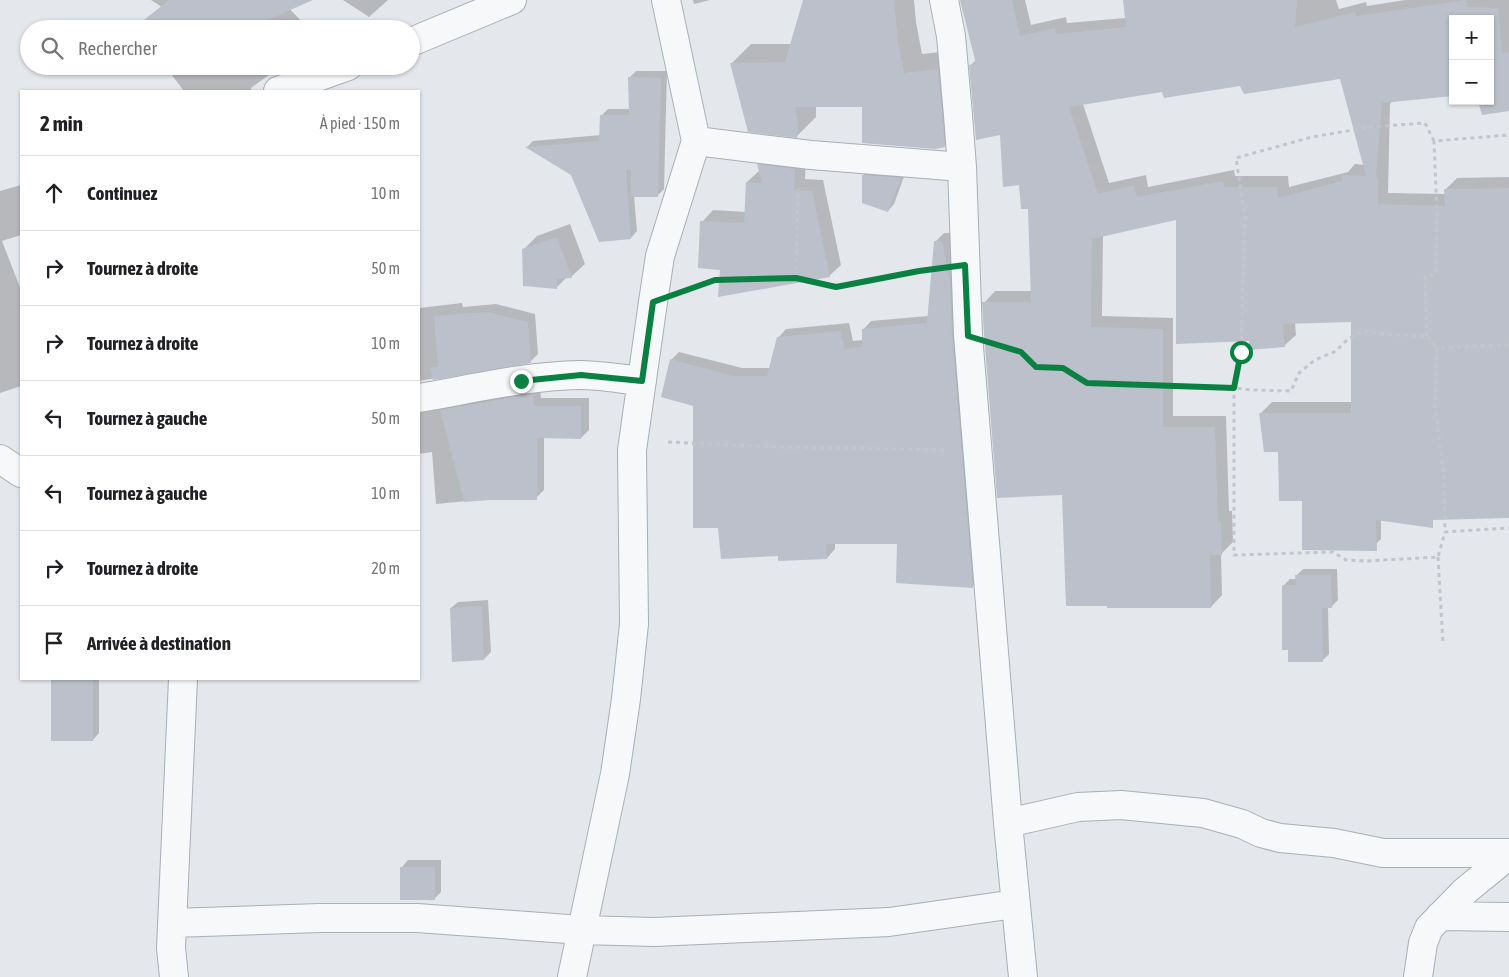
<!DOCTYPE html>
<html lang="fr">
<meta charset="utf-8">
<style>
:root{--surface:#fff;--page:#f6f6f6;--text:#202124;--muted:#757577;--line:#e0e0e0}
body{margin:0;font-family:"Asap Condensed",sans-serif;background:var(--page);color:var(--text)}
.controls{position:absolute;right:15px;top:15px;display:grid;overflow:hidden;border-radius:0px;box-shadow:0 1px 4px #0004}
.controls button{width:45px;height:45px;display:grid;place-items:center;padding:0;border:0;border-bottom:1px solid var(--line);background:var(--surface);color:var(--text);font:25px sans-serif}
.stop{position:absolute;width:15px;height:15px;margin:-11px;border:4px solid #0b8043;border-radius:50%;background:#fff}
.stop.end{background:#0b8043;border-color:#fff;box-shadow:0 1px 5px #0008}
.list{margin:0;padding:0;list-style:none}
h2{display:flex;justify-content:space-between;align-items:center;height:65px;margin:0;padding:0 20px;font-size:21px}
h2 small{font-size:16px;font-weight:400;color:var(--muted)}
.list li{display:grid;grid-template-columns:32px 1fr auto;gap:15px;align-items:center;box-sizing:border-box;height:75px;padding:0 20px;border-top:1px solid var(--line)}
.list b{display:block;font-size:19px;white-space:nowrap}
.list em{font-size:16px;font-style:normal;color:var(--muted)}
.icon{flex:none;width:28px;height:28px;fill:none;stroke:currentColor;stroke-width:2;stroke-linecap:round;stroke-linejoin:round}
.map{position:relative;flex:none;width:1509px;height:977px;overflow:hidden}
.search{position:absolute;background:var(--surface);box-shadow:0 1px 4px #0004;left:20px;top:20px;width:400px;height:55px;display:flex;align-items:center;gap:12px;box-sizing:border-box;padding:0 18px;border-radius:28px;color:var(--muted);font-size:19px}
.panel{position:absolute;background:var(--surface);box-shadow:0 1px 4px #0004;left:20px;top:90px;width:400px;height:590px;border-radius:0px}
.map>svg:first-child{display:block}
.shadow{fill:#0003;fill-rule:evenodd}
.building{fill:#bbc0ca;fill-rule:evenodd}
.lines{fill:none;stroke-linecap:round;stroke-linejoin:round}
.street-casing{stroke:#a9aeb7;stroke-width:30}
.path{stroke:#c2c5cb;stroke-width:3;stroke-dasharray:4 4;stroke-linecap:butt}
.street{stroke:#f7f8fa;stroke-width:28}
.route{stroke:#0b8043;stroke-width:6}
</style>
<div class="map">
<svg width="1509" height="977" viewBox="0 0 1509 977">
<rect width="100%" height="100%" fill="#e4e7ec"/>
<path class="shadow" d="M 151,0 L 183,0 L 171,13 Z
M 250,0 L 281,0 L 309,29 L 204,29 Z
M 343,0 L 388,0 L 369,17 Z
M 693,0 L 710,0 L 694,4 Z
M 804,0 L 914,0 L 916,22 L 922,54 L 957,50 L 963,127 L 944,146 L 863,106 L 816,106 L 816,117 L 797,136 L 732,63 L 751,44 L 791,44 Z
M 961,0 L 1025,0 L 1031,25 L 1066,17 L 1067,23 L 1126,18 L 1124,0 L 1336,0 L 1339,9 L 1366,2 L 1367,6 L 1405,0 L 1509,0 L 1509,110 L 1490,101 L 1490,19 L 1453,19 L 1390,104 L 1388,193 L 1446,194 L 1446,189 L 1457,178 L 1509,177 L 1509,500 L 1381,504 L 1381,539 L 1370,550 L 1304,499 L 1261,413 L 1272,402 L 1352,402 L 1352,321 L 1295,322 L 1296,335 L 1284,346 L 1250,339 L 1177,218 L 1103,236 L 1102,316 L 1173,318 L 1173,416 L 1226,416 L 1229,511 L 1232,511 L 1233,542 L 1221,554 L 1222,595 L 1211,607 L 1063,494 L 984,303 L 995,291 L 1032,291 L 1029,207 L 1001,133 L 971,65 L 976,60 ZM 1341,78 L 1365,165 L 1355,164 L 1348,172 L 1289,187 L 1288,176 L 1235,176 L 1234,170 L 1148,187 L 1146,175 L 1109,183 L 1083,104 L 1163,91 Z
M 165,66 L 285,66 L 273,72 L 251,88 L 251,91 L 184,91 Z
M 636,71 L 667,71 L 664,189 L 657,196 L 634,196 L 637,231 L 631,238 L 572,174 L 527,147 L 533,141 L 601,135 L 602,115 L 608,109 L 630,109 L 630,77 Z
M 769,153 L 806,158 L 805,179 L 823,180 L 841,265 L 829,276 L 722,268 L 702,222 L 713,210 L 746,212 L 747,182 L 760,170 L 758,165 Z
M 870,169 L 906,171 L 894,204 L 888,211 L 863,175 Z
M 21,185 L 21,235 L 2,241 L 21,290 L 21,386 L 0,393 L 0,191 Z
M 570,224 L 585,264 L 571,277 L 567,277 L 556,288 L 523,250 L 537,236 Z
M 944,233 L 950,233 L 958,272 L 981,579 L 972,587 L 898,542 L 835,542 L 835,549 L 827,558 L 779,554 L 719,526 L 694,405 L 671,360 L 679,352 L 742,368 L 770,368 L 778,338 L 786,329 L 849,323 L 853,341 L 863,340 L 863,330 L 871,321 L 928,316 L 935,242 Z
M 462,303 L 463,307 L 496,304 L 535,314 L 538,354 L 530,362 L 419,381 L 419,308 Z
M 540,387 L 541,398 L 589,398 L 589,430 L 581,438 L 544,437 L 544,490 L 536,498 L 489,499 L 436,504 L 432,452 L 419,454 L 419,403 Z
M 1303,569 L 1337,569 L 1338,600 L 1331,607 L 1328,607 L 1329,654 L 1322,661 L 1283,586 L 1290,579 L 1297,579 L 1297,575 Z
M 488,600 L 491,652 L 484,659 L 451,608 L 458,602 Z
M 52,679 L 99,679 L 99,733 L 93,740 L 52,740 Z
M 408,860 L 441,860 L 441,892 L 434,899 L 402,867 Z"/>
<path class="building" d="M 169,0 L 313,0 L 247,29 L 151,29 L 144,20 Z
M 803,0 L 894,0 L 898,42 L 904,73 L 938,69 L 945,147 L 935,149 L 862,143 L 862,107 L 795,107 L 798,123 L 797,138 L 748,132 L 730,63 L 785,62 Z
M 960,0 L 1012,0 L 1020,36 L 1055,28 L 1056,34 L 1126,27 L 1123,0 L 1297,0 L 1295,27 L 1355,12 L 1356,16 L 1466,0 L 1467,7 L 1498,8 L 1502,53 L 1509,52 L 1509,111 L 1482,115 L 1478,101 L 1490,101 L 1490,19 L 1453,19 L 1453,96 L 1382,103 L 1376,177 L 1378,177 L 1378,204 L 1445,206 L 1444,189 L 1509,188 L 1509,518 L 1433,520 L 1433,528 L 1376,520 L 1377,551 L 1302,550 L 1302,501 L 1279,501 L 1278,452 L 1264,452 L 1259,413 L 1351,413 L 1351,322 L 1283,324 L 1285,347 L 1249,350 L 1249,341 L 1176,344 L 1176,220 L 1092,239 L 1091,327 L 1163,329 L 1163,427 L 1215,427 L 1218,522 L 1221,522 L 1222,555 L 1210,555 L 1211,608 L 1107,608 L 1107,606 L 1066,606 L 1062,495 L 997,498 L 984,334 L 982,302 L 1031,302 L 1028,209 L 1021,209 L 1019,185 L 1003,187 L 1000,135 L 976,140 L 969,65 L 976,64 ZM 1340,79 L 1366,176 L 1342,175 L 1342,181 L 1278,198 L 1277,187 L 1224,187 L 1223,181 L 1137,197 L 1134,185 L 1098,194 L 1069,107 L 1162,92 L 1164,98 L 1240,86 L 1244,94 Z
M 628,77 L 661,78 L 658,197 L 631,197 L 631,170 L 626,170 L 631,239 L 599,242 L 571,175 L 525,147 L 599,141 L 600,115 L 629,115 Z
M 757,164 L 795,169 L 794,190 L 812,191 L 830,277 L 718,297 L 720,270 L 698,268 L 700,221 L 744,223 L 746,182 L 762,183 Z
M 862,175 L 901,178 L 888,212 L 862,203 Z
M 557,237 L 572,278 L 557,279 L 557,289 L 523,286 L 522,249 Z
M 934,241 L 942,241 L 950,281 L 952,336 L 973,588 L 896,583 L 897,544 L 826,544 L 827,559 L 778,561 L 778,556 L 721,559 L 718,528 L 693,528 L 693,406 L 661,397 L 670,359 L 733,376 L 767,376 L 777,337 L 841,331 L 844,349 L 862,347 L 862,329 L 927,323 Z
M 488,312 L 528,322 L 531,363 L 433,380 L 430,368 L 438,367 L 434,316 Z
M 533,394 L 534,406 L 581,406 L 581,439 L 537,438 L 537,500 L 489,500 L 464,502 L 440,410 Z
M 1295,575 L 1331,575 L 1332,608 L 1322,608 L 1323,662 L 1288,662 L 1288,650 L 1282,650 L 1282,585 L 1296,585 Z
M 482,606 L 484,660 L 452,662 L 450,608 Z
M 51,679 L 93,679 L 93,741 L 51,741 Z
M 400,867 L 435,867 L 435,900 L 400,900 Z"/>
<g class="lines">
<g class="street-casing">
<path id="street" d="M 666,0 L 696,141 L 811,155 L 962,167
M 944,0 L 951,36 L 958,115 L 962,167 L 968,335 L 1008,823 L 1023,977
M 411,42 L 512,0
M 278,91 L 348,66
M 419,398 C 472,389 525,376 580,375 C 600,375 621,379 642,381
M 0,459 L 21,473
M 1008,823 L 1078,807 L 1121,805 L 1203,813 L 1242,824 L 1261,833 L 1280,838 L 1334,843 L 1383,853 L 1509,853
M 1440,916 L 1509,917
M 172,923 L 320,918 L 417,918 L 581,930 L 654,932 L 889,922 L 1015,904
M 174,977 L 171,948 L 183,679
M 572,977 L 615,774 L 626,699 L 634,624 L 632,450 L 653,302 L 660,256 L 696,141
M 1418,977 L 1423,943 L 1429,928 L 1465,891 L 1509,855"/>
</g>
<path class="path" d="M 1434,141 L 1425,123 L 1371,127 L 1312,137 L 1236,158 L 1245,216 L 1241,352 L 1234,388 L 1253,390 L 1291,391 L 1299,373 L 1315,360 L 1336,351 L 1348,339 L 1362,331 L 1393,335 L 1427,336 L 1437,348
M 796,278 L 798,189
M 690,289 L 715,280 L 796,278 L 836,287 L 930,270
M 1427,336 L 1425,277 L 1436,274 L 1437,215 L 1434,141 L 1509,135
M 1509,345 L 1437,348 L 1435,405 L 1444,476 L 1445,532 L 1509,528
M 1004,347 L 1021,352 L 1036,367 L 1063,368 L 1087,383 L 1234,388 L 1234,555 L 1333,552 L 1346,560 L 1366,561 L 1438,557 L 1445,532
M 668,442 L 781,447 L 944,450
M 1438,557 L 1443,644"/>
<use href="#street" class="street"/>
</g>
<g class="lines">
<path class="route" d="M 521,381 L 581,375 L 642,381 L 653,302 L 715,280 L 796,278 L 836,287 L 919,271 L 965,265 L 968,336 L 1021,352 L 1036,367 L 1063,368 L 1087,383 L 1234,388 L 1241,352"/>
</g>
</svg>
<div class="controls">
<button>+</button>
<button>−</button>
</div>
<div class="stop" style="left:1241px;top:352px"></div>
<div class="stop end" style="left:521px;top:381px"></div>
<div class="search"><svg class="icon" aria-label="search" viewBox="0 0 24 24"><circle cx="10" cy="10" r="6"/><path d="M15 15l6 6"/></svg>Rechercher</div>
<section class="panel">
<h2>2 min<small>À pied · 150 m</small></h2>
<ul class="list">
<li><svg class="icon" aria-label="ahead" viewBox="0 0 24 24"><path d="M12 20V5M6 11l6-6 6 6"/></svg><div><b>Continuez</b></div><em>10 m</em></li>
<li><svg class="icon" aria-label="right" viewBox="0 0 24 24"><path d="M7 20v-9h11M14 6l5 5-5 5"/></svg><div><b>Tournez à droite</b></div><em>50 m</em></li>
<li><svg class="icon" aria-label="right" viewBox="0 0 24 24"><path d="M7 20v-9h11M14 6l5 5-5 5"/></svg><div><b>Tournez à droite</b></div><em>10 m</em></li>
<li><svg class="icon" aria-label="left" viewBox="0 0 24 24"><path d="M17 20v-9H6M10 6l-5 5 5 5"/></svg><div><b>Tournez à gauche</b></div><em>50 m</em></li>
<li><svg class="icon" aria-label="left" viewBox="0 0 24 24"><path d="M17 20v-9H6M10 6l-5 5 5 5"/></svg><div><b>Tournez à gauche</b></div><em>10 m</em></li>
<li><svg class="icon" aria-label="right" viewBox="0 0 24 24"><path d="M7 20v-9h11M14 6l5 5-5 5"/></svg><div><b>Tournez à droite</b></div><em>20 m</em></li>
<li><svg class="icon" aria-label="arrive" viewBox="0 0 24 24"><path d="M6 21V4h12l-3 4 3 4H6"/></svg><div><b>Arrivée à destination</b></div></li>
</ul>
</section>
</div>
